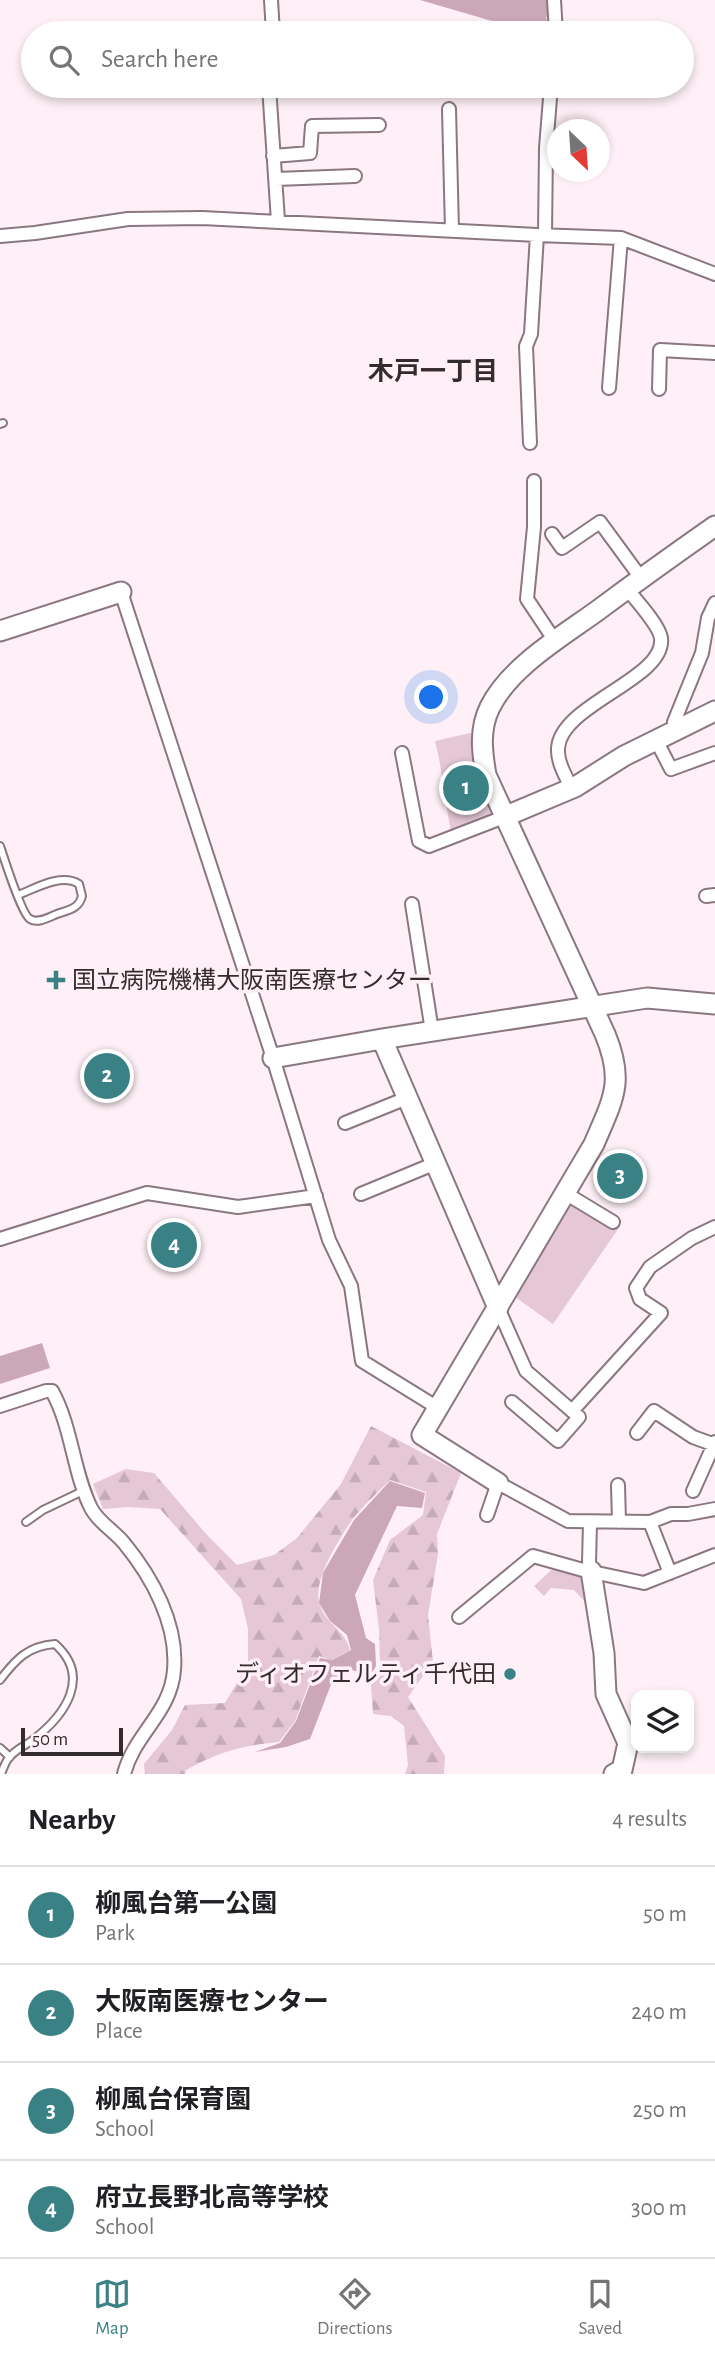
<!DOCTYPE html>
<meta charset="utf-8">
<style>
:root{--surface:#fff;--page:#f6f6f6;--text:#202124;--muted:#757577;--line:#e0e0e0;--accent:#398184}
body{margin:0;font-family:"Alegreya Sans","Noto Sans JP",sans-serif;background:var(--page);color:var(--text)}
.controls{position:absolute;right:21px;bottom:21px;display:grid;overflow:hidden;border-radius:14px;box-shadow:0 4px 10px #0003}
.controls button{width:63px;height:63px;display:grid;place-items:center;padding:0;border:0;border-bottom:2px solid var(--line);background:var(--surface);color:var(--text);font:35px sans-serif}
.compass{position:absolute;left:547px;top:119px;width:63px;height:63px;border-radius:50%;background:var(--surface);box-shadow:0 4px 10px #0003;rotate:155deg}
.scale{position:absolute;left:21px;bottom:18px;width:102px;box-sizing:border-box;padding-left:7px;border:4px solid #342b2f;border-top:0;font-size:19px;line-height:24px;white-space:nowrap;color:#342b2f;-webkit-text-stroke:5px #fef0f6;paint-order:stroke}
.you{position:absolute;left:432px;top:698px;width:24px;height:24px;margin:-18px;border:5px solid #fff;border-radius:50%;background:#1a73e8;box-shadow:0 0 0 10px #1a73e833}
.badge{display:grid;place-items:center;width:46px;height:46px;border-radius:50%;background:var(--accent);color:#fff;font-size:23px;font-weight:700}
.pin{position:absolute;translate:-50% -50%;border:4px solid #fff;box-shadow:0 2px 7px #0006}
.list{margin:0;padding:0;list-style:none}
h2{display:flex;justify-content:space-between;align-items:center;height:91px;margin:0;padding:0 28px;font-size:30px}
h2 small{font-size:23px;font-weight:400;color:var(--muted)}
.list li{display:grid;grid-template-columns:46px 1fr auto;gap:21px;align-items:center;box-sizing:border-box;height:98px;padding:0 28px;border-top:2px solid var(--line)}
.list b{display:block;font-size:26px;white-space:nowrap}
.list p{margin:0;font-size:23px;white-space:nowrap;color:var(--muted)}
.list em{font-size:23px;font-style:normal;color:var(--muted)}
.icon{flex:none;width:38px;height:38px;fill:none;stroke:currentColor;stroke-width:2;stroke-linecap:round;stroke-linejoin:round}
.map{position:relative;flex:none;width:715px;height:1774px;overflow:hidden}
.search{position:absolute;background:var(--surface);box-shadow:0 4px 10px #0003;left:21px;right:21px;top:21px;height:77px;display:flex;align-items:center;gap:18px;box-sizing:border-box;padding:0 24px;border-radius:38px;color:var(--muted);font-size:26px}
.sheet{height:483px;background:var(--surface)}
nav{display:flex;justify-content:space-around;align-items:center;box-sizing:border-box;height:98px;border-top:2px solid var(--line);background:var(--surface);font-size:19px;color:var(--muted)}
nav a{display:grid;justify-items:center;gap:4px}
nav .on{color:var(--accent)}
.map>svg:first-child{display:block}
.forest{fill:url(#forest-firs)}
.green{fill:#e5c7d5}
.water{fill:#cca7b8}
.lines{fill:none;stroke-linecap:round;stroke-linejoin:round}
.lane-casing{stroke:#8b7781;stroke-width:10}
.street-casing{stroke:#8b7781;stroke-width:16}
.secondary-casing{stroke:#8b7781;stroke-width:23}
.lane{stroke:#fff;stroke-width:6}
.street{stroke:#fff;stroke-width:12}
.secondary{stroke:#fff;stroke-width:19}
.poi-dot{fill:#398184;stroke:#fef0f6;stroke-width:2.5}
.labels{text-anchor:middle;stroke-width:7;stroke-linejoin:round;paint-order:stroke}
.poi-label{font-size:24px;fill:#342b2f;stroke:#fef0f6;text-anchor:start}
.neighbourhood-label{font-size:26px;font-weight:bold;fill:#342b2f;stroke:#fef0f6}
</style>
<div class="map">
<svg width="715" height="1774" viewBox="0 0 715 1774">
<defs>
<pattern id="forest-firs" width="22" height="20" patternUnits="userSpaceOnUse" patternTransform="scale(1.75)"><rect width="22" height="20" fill="#e5c7d5"/><path d="M5 1l3.5 6h-7zM16 11l3.5 6h-7z" fill="#c5abb7"/></pattern>
</defs>
<rect width="100%" height="100%" fill="#fef0f6"/>
<path class="forest" d="M 371,1426 L 461,1473 L 437,1534 L 438,1554 L 428,1615 L 433,1662 L 408,1697 L 445,1756 L 444,1774 L 405,1774 L 408,1765 L 404,1726 L 391,1716 L 373,1714 L 371,1686 L 380,1664 L 379,1629 L 373,1580 L 390,1540 L 423,1515 L 426,1492 L 390,1480 C 377,1493 363,1506 352,1520 C 339,1539 311,1583 320,1605 C 327,1626 343,1627 350,1650 L 331,1660 L 319,1656 L 295,1721 L 279,1742 C 241,1746 220,1751 186,1770 L 185,1774 L 145,1774 L 144,1764 L 172,1730 L 185,1705 L 225,1703 L 248,1664 L 248,1629 L 241,1599 L 160,1509 L 128,1507 L 103,1509 L 93,1484 L 126,1469 L 154,1473 L 207,1535 L 237,1565 L 274,1555 L 297,1538 L 341,1484 Z"/>
<path class="green" d="M 470,733 L 479,740 L 502,817 L 452,836 C 445,804 443,772 435,741 Z
M 567,1200 L 618,1229 L 553,1324 L 511,1294 Z
M 557,1565 L 589,1573 L 590,1607 L 574,1590 L 551,1588 L 544,1596 L 534,1586 Z"/>
<path class="water" d="M 420,0 L 547,0 L 549,12 L 546,18 L 551,27 L 547,33 L 537,26 L 523,30 Z
M 42,1343 L 50,1368 L 0,1384 L 0,1356 Z
M 390,1481 L 425,1493 L 422,1508 L 397,1506 L 355,1595 L 366,1638 L 375,1644 L 376,1666 L 370,1676 L 352,1670 L 342,1672 L 332,1682 L 310,1739 L 286,1747 L 255,1752 L 280,1743 L 296,1721 L 320,1658 L 332,1660 L 351,1650 L 347,1635 L 330,1621 L 319,1603 L 323,1573 L 354,1520 Z"/>
<g class="lines">
<g class="lane-casing">
<path id="lane" d="M 0,424 L 3,423
M 0,846 C 4,858 22,915 30,919 C 38,924 49,917 57,914 C 68,910 79,909 82,896 L 79,884 C 61,873 36,888 18,895
M 26,1522 L 43,1510 L 83,1491
M 0,1680 C 16,1659 28,1646 55,1644 C 92,1677 65,1715 34,1739 C 25,1746 14,1750 8,1759 C 5,1763 3,1769 1,1774
M 0,1748 L 10,1757"/>
</g>
<g class="street-casing">
<path id="street" d="M 271,0 L 273,33
M 554,0 L 556,33
M 269,86 L 278,221
M 449,109 L 452,231
M 273,156 L 310,153 L 312,126 L 379,125
M 276,179 L 355,176
M 545,235 L 546,148 L 551,86
M 0,236 L 35,233 L 128,219 L 202,218 L 537,235 L 621,238 L 715,274
M 609,388 L 621,238
M 659,389 L 660,350 L 715,353
M 530,443 L 526,346 L 531,334 L 537,235
M 534,481 L 534,527 L 527,599 L 555,641
M 552,534 L 562,548 L 600,522 L 641,578
M 121,592 L 273,1058 L 329,1240 L 351,1286 L 362,1361 L 438,1408
M 675,730 L 674,722 L 702,653 L 708,618 L 715,603
M 656,740 L 671,769 L 715,753
M 402,753 L 419,841 L 429,846 L 504,817
M 572,789 C 566,777 557,762 558,748 C 561,704 666,679 661,638 C 659,625 636,600 627,589
M 706,896 L 715,895
M 412,904 L 432,1031
M 345,1123 L 407,1098
M 565,1193 L 613,1222
M 361,1194 L 436,1163
M 0,1239 L 147,1193 L 238,1207 L 316,1196
M 498,1308 L 526,1371 L 579,1417 L 558,1441 L 512,1402
M 0,1406 L 46,1391 L 52,1391 C 72,1427 73,1472 91,1508 C 98,1522 114,1531 124,1543 C 152,1577 178,1624 174,1670 C 171,1713 134,1734 124,1774
M 572,1411 L 661,1313 L 640,1299 L 636,1288 L 650,1267 L 692,1238 L 715,1227
M 637,1433 L 654,1411 L 693,1437 L 715,1445
M 618,1485 L 619,1522
M 693,1491 L 715,1442
M 487,1515 L 498,1483 L 568,1521 L 650,1522 L 671,1514 L 688,1514 L 715,1509
M 650,1522 L 670,1573
M 590,1523 L 589,1563 L 591,1571
M 459,1617 L 533,1556 L 583,1570 L 644,1583 L 715,1555"/>
</g>
<g class="secondary-casing">
<path id="secondary" d="M 0,631 L 121,592
M 504,817 L 575,787 L 624,756 L 715,711
M 382,1039 L 498,1308
M 273,1058 L 382,1039 L 647,998 L 715,1004
M 498,1483 L 422,1435 L 594,1144 C 613,1099 625,1082 605,1034 L 486,775 C 482,752 479,729 490,707 C 510,667 561,637 597,611 C 636,582 675,554 715,526
M 591,1571 L 604,1653 L 606,1694 L 628,1743 L 622,1770 L 614,1774"/>
</g>
<use href="#lane" class="lane"/>
<use href="#street" class="street"/>
<use href="#secondary" class="secondary"/>
</g>
<g class="poi-dot">
<path d="M52.5 969.5h7v7h7v7h-7v7h-7v-7h-7v-7h7z"/>
<circle cx="510" cy="1674" r="7"/>
</g>
<g class="labels">
<g class="poi-label">
<text x="72" y="988">国立病院機構大阪南医療センター</text>
<text x="496" y="1682" text-anchor="end">ディオフェルティ千代田</text>
</g>
<g class="neighbourhood-label">
<text x="433" y="380">木戸一丁目</text>
</g>
</g>
</svg>
<div class="controls">
<button><svg class="icon" aria-label="layers" viewBox="0 0 24 24"><path d="M12 4l9 5-9 5-9-5zM3 14l9 5 9-5"/></svg></button>
</div>
<svg class="compass" viewBox="-18 -18 36 36"><path d="M0-13l5 13h-10z" fill="#e53935"/><path d="M0 13l5-13h-10z" fill="#757577"/></svg>
<div class="scale">50 m</div>
<div class="you"></div>
<div class="pin badge" style="left:466px;top:788px">1</div>
<div class="pin badge" style="left:107px;top:1076px">2</div>
<div class="pin badge" style="left:620px;top:1176px">3</div>
<div class="pin badge" style="left:174px;top:1245px">4</div>
<div class="search"><svg class="icon" aria-label="search" viewBox="0 0 24 24"><circle cx="10" cy="10" r="6"/><path d="M15 15l6 6"/></svg>Search here</div>
</div>
<section class="sheet">
<h2>Nearby<small>4 results</small></h2>
<ul class="list">
<li><span class="badge">1</span><div><b>柳風台第一公園</b><p>Park</p></div><em>50 m</em></li>
<li><span class="badge">2</span><div><b>大阪南医療センター</b><p>Place</p></div><em>240 m</em></li>
<li><span class="badge">3</span><div><b>柳風台保育園</b><p>School</p></div><em>250 m</em></li>
<li><span class="badge">4</span><div><b>府立長野北高等学校</b><p>School</p></div><em>300 m</em></li>
</ul>
</section>
<nav>
<a class="on"><svg class="icon" aria-label="map" viewBox="0 0 24 24"><path d="M3 6l6-2 6 2 6-2v14l-6 2-6-2-6 2zM9 4v14M15 6v14"/></svg>Map</a>
<a><svg class="icon" aria-label="directions" viewBox="0 0 24 24"><path d="M12 3l9 9-9 9-9-9zM9 14v-3h6M13 9l2 2-2 2"/></svg>Directions</a>
<a><svg class="icon" aria-label="saved" viewBox="0 0 24 24"><path d="M7 4h10v16l-5-4-5 4z"/></svg>Saved</a>
</nav>
